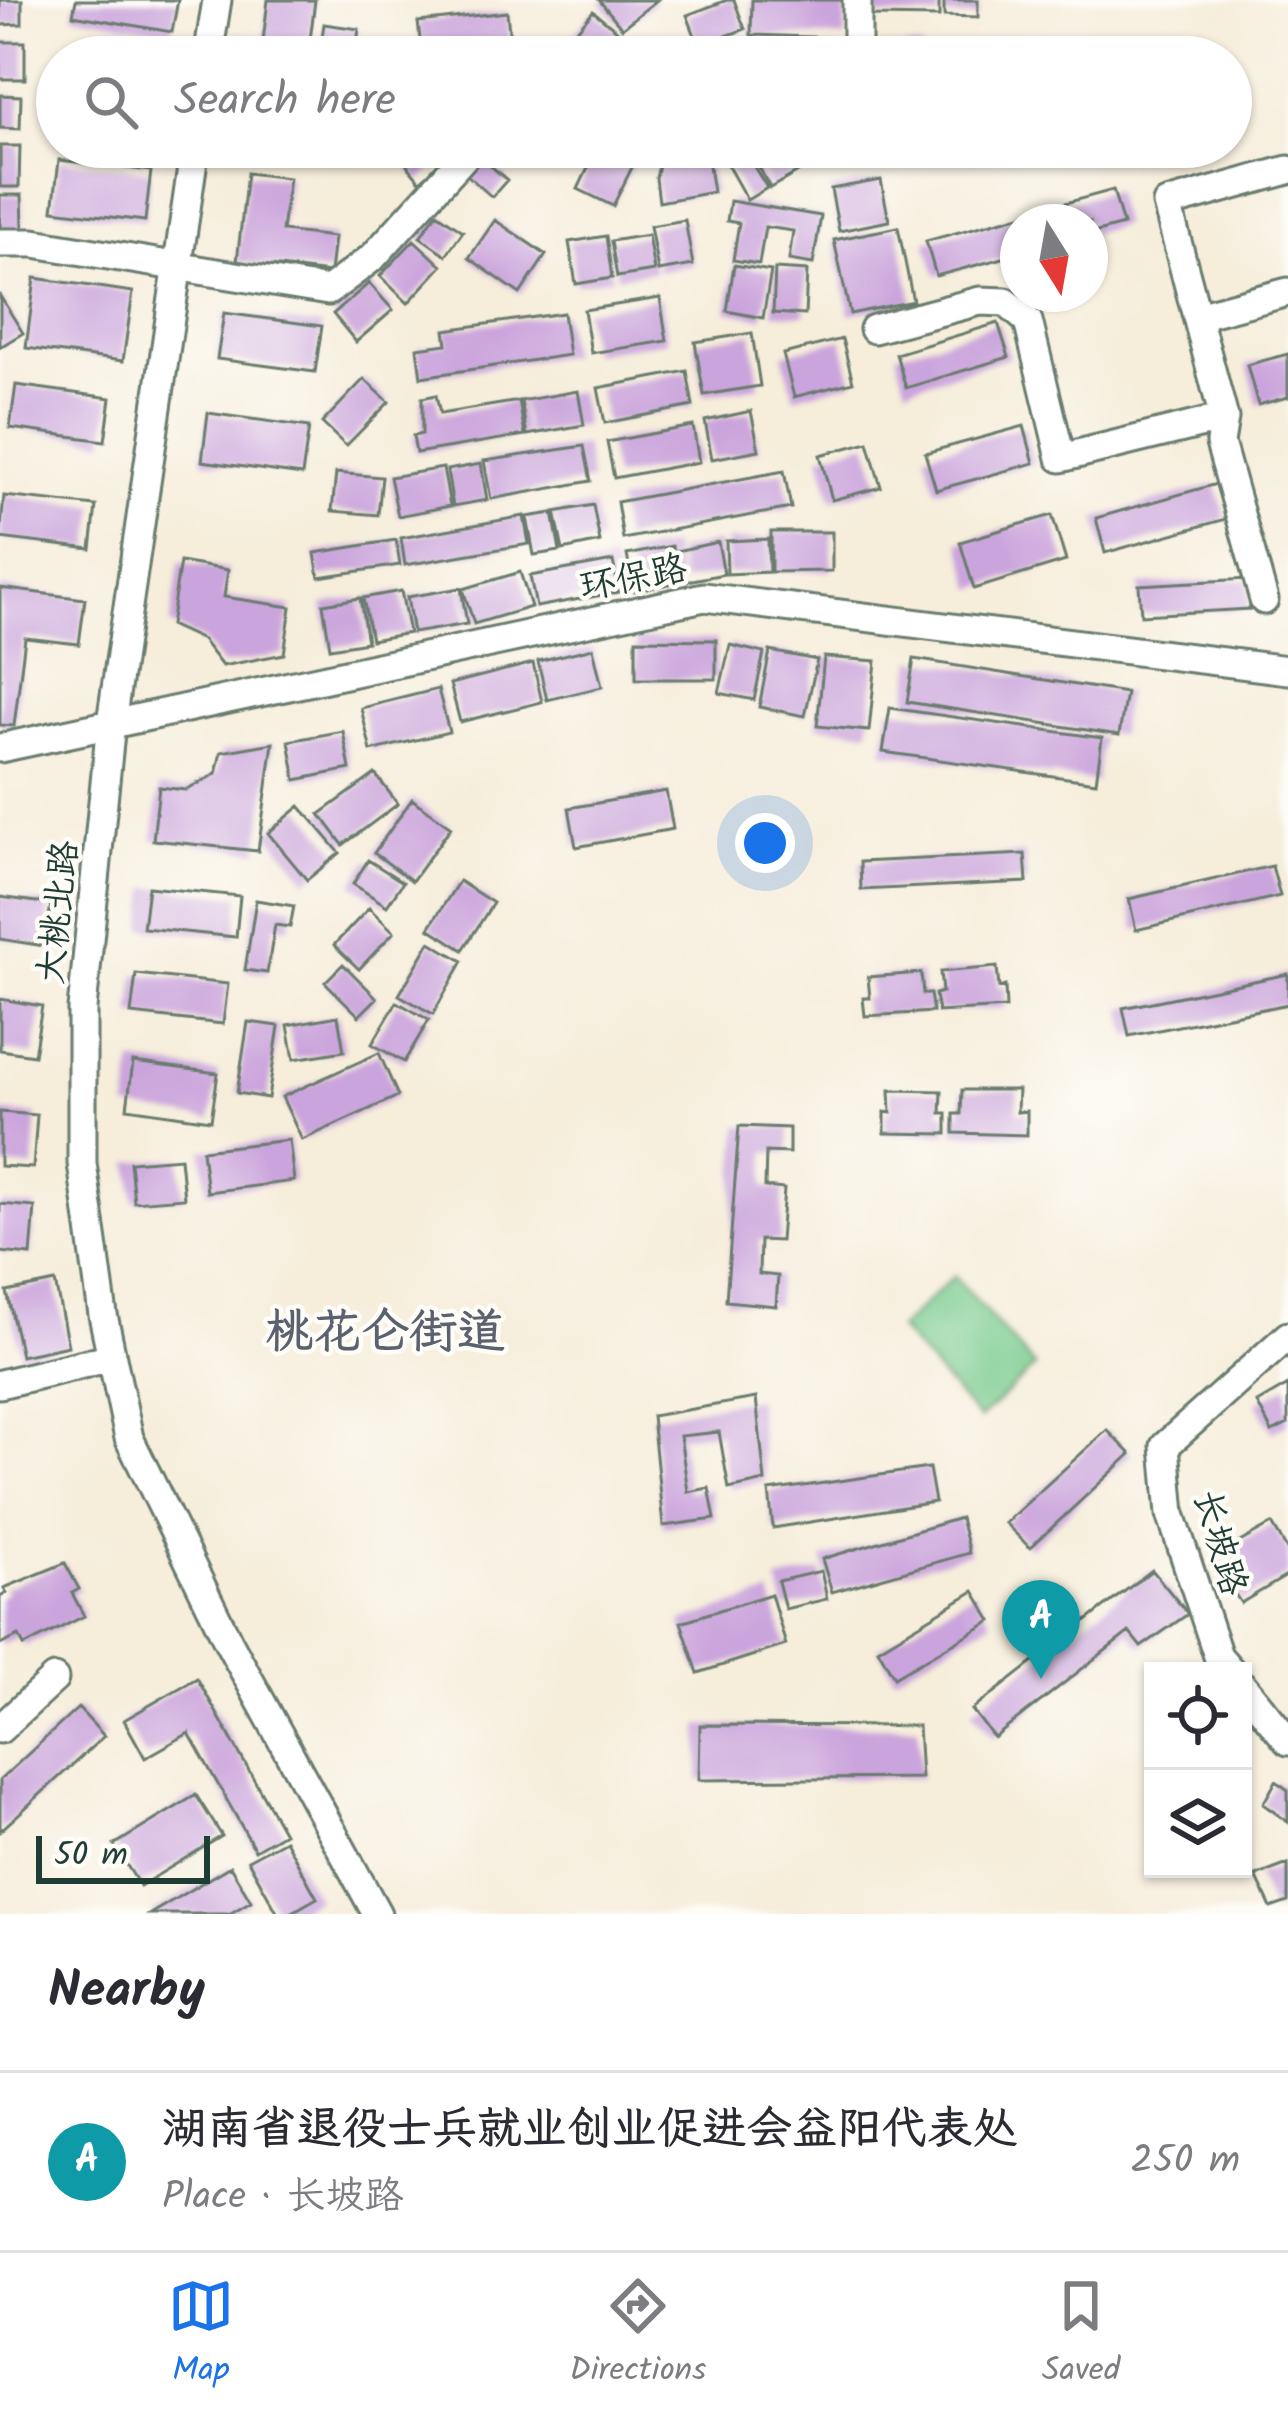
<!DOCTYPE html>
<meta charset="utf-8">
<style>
:root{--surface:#fff;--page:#f2f2f3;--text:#2b2b33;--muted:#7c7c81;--line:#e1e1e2;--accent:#1a73e8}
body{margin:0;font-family:Kalam,"LXGW WenKai TC",sans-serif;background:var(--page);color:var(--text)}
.controls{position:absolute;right:36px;bottom:36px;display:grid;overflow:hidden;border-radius:0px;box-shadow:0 3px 9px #0004}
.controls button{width:108px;height:108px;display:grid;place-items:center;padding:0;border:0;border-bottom:3px solid var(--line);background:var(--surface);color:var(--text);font:60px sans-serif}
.compass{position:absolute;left:1000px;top:204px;width:108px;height:108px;border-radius:50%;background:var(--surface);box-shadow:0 3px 9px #0004;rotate:169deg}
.scale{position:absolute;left:36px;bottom:30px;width:174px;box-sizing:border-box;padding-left:12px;border:6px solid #1f3d34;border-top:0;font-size:33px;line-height:42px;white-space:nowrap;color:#1f3d34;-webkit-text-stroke:9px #fdfcf7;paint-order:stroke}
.you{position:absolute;left:765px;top:843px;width:42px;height:42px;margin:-30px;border:9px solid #fff;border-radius:50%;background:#1a73e8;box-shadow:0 0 0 18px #1a73e833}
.badge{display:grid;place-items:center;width:78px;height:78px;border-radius:50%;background:var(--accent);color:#fff;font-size:39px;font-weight:700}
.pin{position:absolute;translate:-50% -99px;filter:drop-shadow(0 3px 6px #0008)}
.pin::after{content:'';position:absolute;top:63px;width:42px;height:36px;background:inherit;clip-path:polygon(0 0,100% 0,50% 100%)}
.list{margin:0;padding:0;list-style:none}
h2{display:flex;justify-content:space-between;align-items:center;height:156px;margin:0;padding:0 48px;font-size:51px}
h2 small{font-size:39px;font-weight:400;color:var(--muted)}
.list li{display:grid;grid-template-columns:78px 1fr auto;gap:36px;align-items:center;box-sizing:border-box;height:180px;padding:0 48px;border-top:3px solid var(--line)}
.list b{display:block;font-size:45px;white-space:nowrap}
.list p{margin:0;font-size:39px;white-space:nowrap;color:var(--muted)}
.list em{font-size:39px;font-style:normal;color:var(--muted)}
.icon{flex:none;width:66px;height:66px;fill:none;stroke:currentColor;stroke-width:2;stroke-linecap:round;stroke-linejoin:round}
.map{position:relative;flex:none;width:1288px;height:1914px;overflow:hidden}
.search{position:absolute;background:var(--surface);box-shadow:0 3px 9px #0004;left:36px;right:36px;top:36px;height:132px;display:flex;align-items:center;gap:30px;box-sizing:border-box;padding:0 42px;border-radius:66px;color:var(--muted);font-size:45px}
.sheet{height:336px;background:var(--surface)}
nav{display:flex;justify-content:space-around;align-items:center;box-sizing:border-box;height:168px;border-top:3px solid var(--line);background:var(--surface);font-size:33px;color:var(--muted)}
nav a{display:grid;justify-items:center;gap:6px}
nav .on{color:var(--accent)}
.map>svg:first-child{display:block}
.green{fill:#77ca8d;stroke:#4b8460;stroke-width:3}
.building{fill:#caa4dc}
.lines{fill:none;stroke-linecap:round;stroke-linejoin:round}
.minor-casing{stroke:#6a7b6e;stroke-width:33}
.minor{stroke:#fff;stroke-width:27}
.labels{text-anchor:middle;stroke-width:9;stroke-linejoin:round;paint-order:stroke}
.street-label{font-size:36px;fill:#1f3d34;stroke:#fdfcf7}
.district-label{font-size:48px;font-weight:bold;fill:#5b616f;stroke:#fdfcf7}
</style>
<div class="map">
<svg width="1288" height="1914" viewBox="0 0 1288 1914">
<rect width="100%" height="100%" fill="#fdfcf7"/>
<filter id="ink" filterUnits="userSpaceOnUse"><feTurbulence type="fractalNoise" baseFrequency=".00833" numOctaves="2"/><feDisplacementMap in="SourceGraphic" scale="24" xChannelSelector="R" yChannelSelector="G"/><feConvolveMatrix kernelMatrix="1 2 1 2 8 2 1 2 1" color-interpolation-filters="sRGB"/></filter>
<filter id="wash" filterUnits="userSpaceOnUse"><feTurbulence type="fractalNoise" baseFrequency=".004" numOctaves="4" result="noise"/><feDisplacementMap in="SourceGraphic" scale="48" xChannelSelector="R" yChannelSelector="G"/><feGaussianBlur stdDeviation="2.7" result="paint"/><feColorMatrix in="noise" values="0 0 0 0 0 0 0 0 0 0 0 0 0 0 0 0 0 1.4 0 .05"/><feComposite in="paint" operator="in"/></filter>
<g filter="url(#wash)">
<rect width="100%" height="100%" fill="#f6edda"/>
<path class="green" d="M 954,1276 L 1035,1367 L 979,1419 L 898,1329 Z"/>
<g id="blocks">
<path class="building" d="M 0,0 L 22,0 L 22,24 L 0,25 Z
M 76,0 L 178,0 L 172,32 L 73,15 Z
M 268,0 L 315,0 L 308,57 L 261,57 Z
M 599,0 L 657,0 L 622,28 Z
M 727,0 L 734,0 L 745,29 L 699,46 L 687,15 Z
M 752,0 L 846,0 L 845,38 L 751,35 Z
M 870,0 L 939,0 L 939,17 L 870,16 Z
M 944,0 L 978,0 L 978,17 L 944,16 Z
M 593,11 L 630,41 L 616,57 L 590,57 L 569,39 Z
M 507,12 L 511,52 L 422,57 L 418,22 Z
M 324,24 L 359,29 L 355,57 L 319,57 Z
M 0,42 L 25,42 L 25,79 L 0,79 Z
M 869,47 L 922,47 L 922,57 L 869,57 Z
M 0,95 L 21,96 L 20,129 L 0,128 Z
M 0,146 L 20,146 L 19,187 L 0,187 Z
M 408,147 L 437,147 L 446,158 L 420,181 L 399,155 Z
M 598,147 L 642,147 L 613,206 L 578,189 Z
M 668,147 L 706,147 L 713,192 L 659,202 L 656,178 L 662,153 Z
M 764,147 L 796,147 L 807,167 L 770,188 L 752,154 Z
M 813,147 L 860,147 L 862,154 L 817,164 Z
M 744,150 L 767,188 L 747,200 L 725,161 Z
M 479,156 L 507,180 L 492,197 L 465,173 Z
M 59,160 L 151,171 L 145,221 L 53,210 Z
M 247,173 L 289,178 L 282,231 L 334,237 L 330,273 L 237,262 Z
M 881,180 L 889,221 L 839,231 L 831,189 Z
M 1113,190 L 1123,225 L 1090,234 L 1090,222 L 1018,222 L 1018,254 L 936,276 L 926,241 Z
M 0,195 L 22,195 L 23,230 L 0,231 Z
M 730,201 L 821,216 L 813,264 L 789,260 L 793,231 L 765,227 L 759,264 L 733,260 L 739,223 L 727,221 Z
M 437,213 L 463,231 L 446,255 L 420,237 Z
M 495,220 L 546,255 L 520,294 L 469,258 Z
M 685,220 L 693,265 L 658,271 L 650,226 Z
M 898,227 L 913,301 L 850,314 L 834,240 Z
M 648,235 L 654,271 L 617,277 L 611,241 Z
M 606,236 L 612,278 L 576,284 L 569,242 Z
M 414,240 L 442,266 L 408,303 L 380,276 Z
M 734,265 L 771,271 L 763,318 L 727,311 Z
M 775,269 L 807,271 L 805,315 L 773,313 Z
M 35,278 L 133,292 L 123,361 L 26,348 Z
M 369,283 L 393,310 L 356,342 L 333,314 Z
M 0,296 L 23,333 L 0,347 Z
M 660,298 L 667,341 L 591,353 L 584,310 Z
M 224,313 L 322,326 L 315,372 L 217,359 Z
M 563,313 L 569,355 L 421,377 L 417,348 L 447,344 L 445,330 Z
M 998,323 L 1009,357 L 906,388 L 896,354 Z
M 752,333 L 760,386 L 704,395 L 695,342 Z
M 842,339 L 853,382 L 794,397 L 783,354 Z
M 1288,354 L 1288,397 L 1258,405 L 1247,365 Z
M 687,371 L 693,406 L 605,423 L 598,388 Z
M 364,379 L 389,402 L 346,446 L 322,423 Z
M 16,385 L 111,398 L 105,441 L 10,428 Z
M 578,391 L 584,425 L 527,435 L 521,401 Z
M 436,395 L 440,414 L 519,401 L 525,435 L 416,453 L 413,436 L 422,434 L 422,398 Z
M 751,411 L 759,450 L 712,459 L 705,421 Z
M 208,413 L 309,427 L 302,475 L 202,461 Z
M 693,426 L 699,462 L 614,478 L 607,442 Z
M 1024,426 L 1034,463 L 936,490 L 925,453 Z
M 868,442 L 881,487 L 832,500 L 820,455 Z
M 584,446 L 591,481 L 491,499 L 484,461 Z
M 481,464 L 487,500 L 453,506 L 447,470 Z
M 443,468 L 450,506 L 398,516 L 390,477 Z
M 784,471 L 791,508 L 623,539 L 617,502 Z
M 336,473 L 382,477 L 378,515 L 332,511 Z
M 1216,484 L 1226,519 L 1105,553 L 1096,518 Z
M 4,496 L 96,506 L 91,549 L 0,538 Z
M 593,505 L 600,542 L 563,550 L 555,512 Z
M 553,513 L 560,551 L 534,555 L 527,517 Z
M 1052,515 L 1066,561 L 974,589 L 960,542 Z
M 524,516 L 529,544 L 405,565 L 401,538 Z
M 771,532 L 832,532 L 832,571 L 771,572 Z
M 768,539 L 769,572 L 727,574 L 726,541 Z
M 396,540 L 400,565 L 319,577 L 315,553 Z
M 718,542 L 724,574 L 682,582 L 676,551 Z
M 672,546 L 679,582 L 634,591 L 627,555 Z
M 613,561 L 619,592 L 536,607 L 530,576 Z
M 180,562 L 228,570 L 224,597 L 291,607 L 284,654 L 222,666 L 202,640 L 170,625 Z
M 520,572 L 531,607 L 474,624 L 463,589 Z
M 1248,579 L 1250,609 L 1141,615 L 1139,585 Z
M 0,588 L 85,599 L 79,644 L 25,638 L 14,726 L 0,725 Z
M 461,588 L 467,624 L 413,633 L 407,597 Z
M 401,591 L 409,633 L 371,640 L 363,598 Z
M 360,598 L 367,642 L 330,648 L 323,604 Z
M 636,639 L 716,640 L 716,679 L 636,679 Z
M 730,645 L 764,653 L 754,700 L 719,693 Z
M 593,648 L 602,687 L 547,700 L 538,661 Z
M 770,651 L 817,660 L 805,716 L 759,707 Z
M 824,657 L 876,661 L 869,731 L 817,726 Z
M 914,659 L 1126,693 L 1119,735 L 907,702 Z
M 533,663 L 542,702 L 460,722 L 450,684 Z
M 438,689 L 449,732 L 371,751 L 361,708 Z
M 890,708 L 1102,738 L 1096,782 L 883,752 Z
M 343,731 L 350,769 L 296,780 L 289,741 Z
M 273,743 L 258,851 L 153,840 L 159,787 L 185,790 L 216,774 L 221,752 Z
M 375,774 L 398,804 L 343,845 L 320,814 Z
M 666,791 L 673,829 L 576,847 L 569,808 Z
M 412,799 L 451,827 L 412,881 L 374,853 Z
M 300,806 L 340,853 L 307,880 L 268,833 Z
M 1025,854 L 1027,882 L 861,890 L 860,862 Z
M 368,860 L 403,882 L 387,906 L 353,884 Z
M 1272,866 L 1280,896 L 1136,930 L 1129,899 Z
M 459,881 L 493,903 L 463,950 L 429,928 Z
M 148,887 L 240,896 L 236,937 L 143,928 Z
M 0,897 L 51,904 L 44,946 L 0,939 Z
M 256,900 L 294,906 L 290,927 L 275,925 L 267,973 L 245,970 Z
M 369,908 L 394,932 L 359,969 L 334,945 Z
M 430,942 L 463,961 L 433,1014 L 399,995 Z
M 343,964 L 377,998 L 359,1016 L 325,982 Z
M 997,967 L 999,988 L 1005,986 L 1006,1008 L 938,1012 L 935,994 L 942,992 L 940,972 Z
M 921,973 L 923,994 L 930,994 L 933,1012 L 865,1016 L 863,998 L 870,998 L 868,977 Z
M 136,974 L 228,984 L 223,1024 L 131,1014 Z
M 1288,974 L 1288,1004 L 1129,1036 L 1123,1008 Z
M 0,999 L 42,1006 L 34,1055 L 0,1050 Z
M 397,1002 L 429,1020 L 404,1062 L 372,1044 Z
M 338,1016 L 344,1051 L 294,1059 L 288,1025 Z
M 248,1022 L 279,1026 L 268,1098 L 237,1093 Z
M 379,1053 L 398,1096 L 302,1140 L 282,1097 Z
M 133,1062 L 218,1073 L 211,1120 L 127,1108 Z
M 890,1090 L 942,1091 L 941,1113 L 947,1113 L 947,1134 L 885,1133 L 885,1112 L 891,1113 Z
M 962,1090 L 1018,1090 L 1017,1112 L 1027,1111 L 1027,1135 L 954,1133 L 954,1114 L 961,1114 Z
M 0,1112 L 37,1115 L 33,1168 L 0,1166 Z
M 739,1126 L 789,1128 L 789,1153 L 766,1152 L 765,1187 L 784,1189 L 780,1241 L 760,1240 L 759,1274 L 778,1276 L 776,1306 L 726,1301 Z
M 289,1140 L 294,1181 L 207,1192 L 202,1150 Z
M 180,1158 L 184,1198 L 134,1202 L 130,1162 Z
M 0,1204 L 35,1207 L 31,1255 L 0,1252 Z
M 55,1282 L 68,1346 L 21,1356 L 7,1292 Z
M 1288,1385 L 1288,1424 L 1272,1432 L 1257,1403 Z
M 756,1398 L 765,1481 L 729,1489 L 719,1432 L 680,1436 L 688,1492 L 709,1488 L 715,1519 L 663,1526 L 652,1416 Z
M 1107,1430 L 1131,1454 L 1030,1548 L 1005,1523 Z
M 929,1468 L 935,1502 L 773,1528 L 769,1491 Z
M 960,1518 L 969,1553 L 832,1592 L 822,1559 Z
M 1272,1524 L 1288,1551 L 1288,1575 L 1241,1603 L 1230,1587 L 1242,1577 L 1227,1549 Z
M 65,1563 L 79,1589 L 72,1593 L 84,1616 L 24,1646 L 19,1636 L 0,1645 L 0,1597 L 7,1593 L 4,1588 Z
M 1152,1570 L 1188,1614 L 1141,1647 L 1129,1632 L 994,1738 L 972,1710 Z
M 821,1571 L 827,1599 L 785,1609 L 778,1581 Z
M 974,1591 L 992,1621 L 894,1677 L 878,1649 Z
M 771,1594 L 786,1645 L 698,1673 L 681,1622 Z
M 197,1678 L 284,1833 L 255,1850 L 189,1733 L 145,1758 L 124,1720 Z
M 78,1708 L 104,1736 L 0,1831 L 0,1780 Z
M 700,1725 L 918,1726 L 921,1778 L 699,1780 Z
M 1276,1781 L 1288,1790 L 1288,1822 L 1263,1804 Z
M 196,1795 L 222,1836 L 140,1886 L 114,1845 Z
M 285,1840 L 317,1898 L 289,1914 L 278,1914 L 248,1860 Z
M 1288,1864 L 1288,1902 L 1271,1908 L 1256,1876 Z
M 230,1866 L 251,1901 L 229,1914 L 150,1914 Z"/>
</g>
</g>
<g filter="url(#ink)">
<use href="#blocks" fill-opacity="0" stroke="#6a7b6e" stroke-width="3"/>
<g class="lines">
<g class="minor-casing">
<path id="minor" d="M 857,0 L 857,57
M 208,57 L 217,0
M 195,147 L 111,723 L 82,1009 L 82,1163 L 103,1315 L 129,1438 L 229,1643 L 377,1914
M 0,243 L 34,243 L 328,291 L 373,257 L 473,147
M 1197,316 L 1288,292
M 874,329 L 980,301 L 1006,302 L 1028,321 L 1061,458 L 1224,418
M 1264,600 L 1220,443 L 1224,418 L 1167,204 L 1288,170
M 0,748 L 704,597 L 1288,670
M 0,1384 L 112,1357
M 1231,1671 L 1218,1656 L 1171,1514 L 1165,1446 L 1288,1336
M 1243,1686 L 1288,1741
M 0,1729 L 54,1679"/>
</g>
<use href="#minor" class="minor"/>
</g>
</g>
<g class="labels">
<g class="street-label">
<text transform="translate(633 576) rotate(-11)" y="13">环保路</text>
<text transform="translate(56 912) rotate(-84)" y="13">大桃北路</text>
<text transform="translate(1222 1542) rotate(74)" y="13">长坡路</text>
</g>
<g class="district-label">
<text x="385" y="1347">桃花仑街道</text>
</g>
</g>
</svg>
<div class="controls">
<button><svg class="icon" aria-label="locate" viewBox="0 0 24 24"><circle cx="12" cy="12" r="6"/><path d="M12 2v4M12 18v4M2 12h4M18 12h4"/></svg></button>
<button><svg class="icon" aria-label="layers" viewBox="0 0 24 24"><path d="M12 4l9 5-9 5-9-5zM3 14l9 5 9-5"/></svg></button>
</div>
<svg class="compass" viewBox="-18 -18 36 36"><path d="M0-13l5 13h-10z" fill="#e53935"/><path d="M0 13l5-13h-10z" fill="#7c7c81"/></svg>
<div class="scale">50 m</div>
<div class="you"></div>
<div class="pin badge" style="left:1041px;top:1679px;background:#0f9aa8">A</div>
<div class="search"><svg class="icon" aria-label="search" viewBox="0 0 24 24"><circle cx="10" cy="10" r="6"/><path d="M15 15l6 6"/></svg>Search here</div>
</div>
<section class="sheet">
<h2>Nearby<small></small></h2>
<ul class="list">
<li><span class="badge" style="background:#0f9aa8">A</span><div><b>湖南省退役士兵就业创业促进会益阳代表处</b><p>Place · 长坡路</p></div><em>250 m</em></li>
</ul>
</section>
<nav>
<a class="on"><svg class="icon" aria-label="map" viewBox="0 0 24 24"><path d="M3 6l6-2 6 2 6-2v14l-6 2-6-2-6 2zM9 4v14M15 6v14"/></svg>Map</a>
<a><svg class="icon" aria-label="directions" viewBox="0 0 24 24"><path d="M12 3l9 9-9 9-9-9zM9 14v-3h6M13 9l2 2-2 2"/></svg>Directions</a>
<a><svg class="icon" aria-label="saved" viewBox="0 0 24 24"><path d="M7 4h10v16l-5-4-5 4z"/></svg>Saved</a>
</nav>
